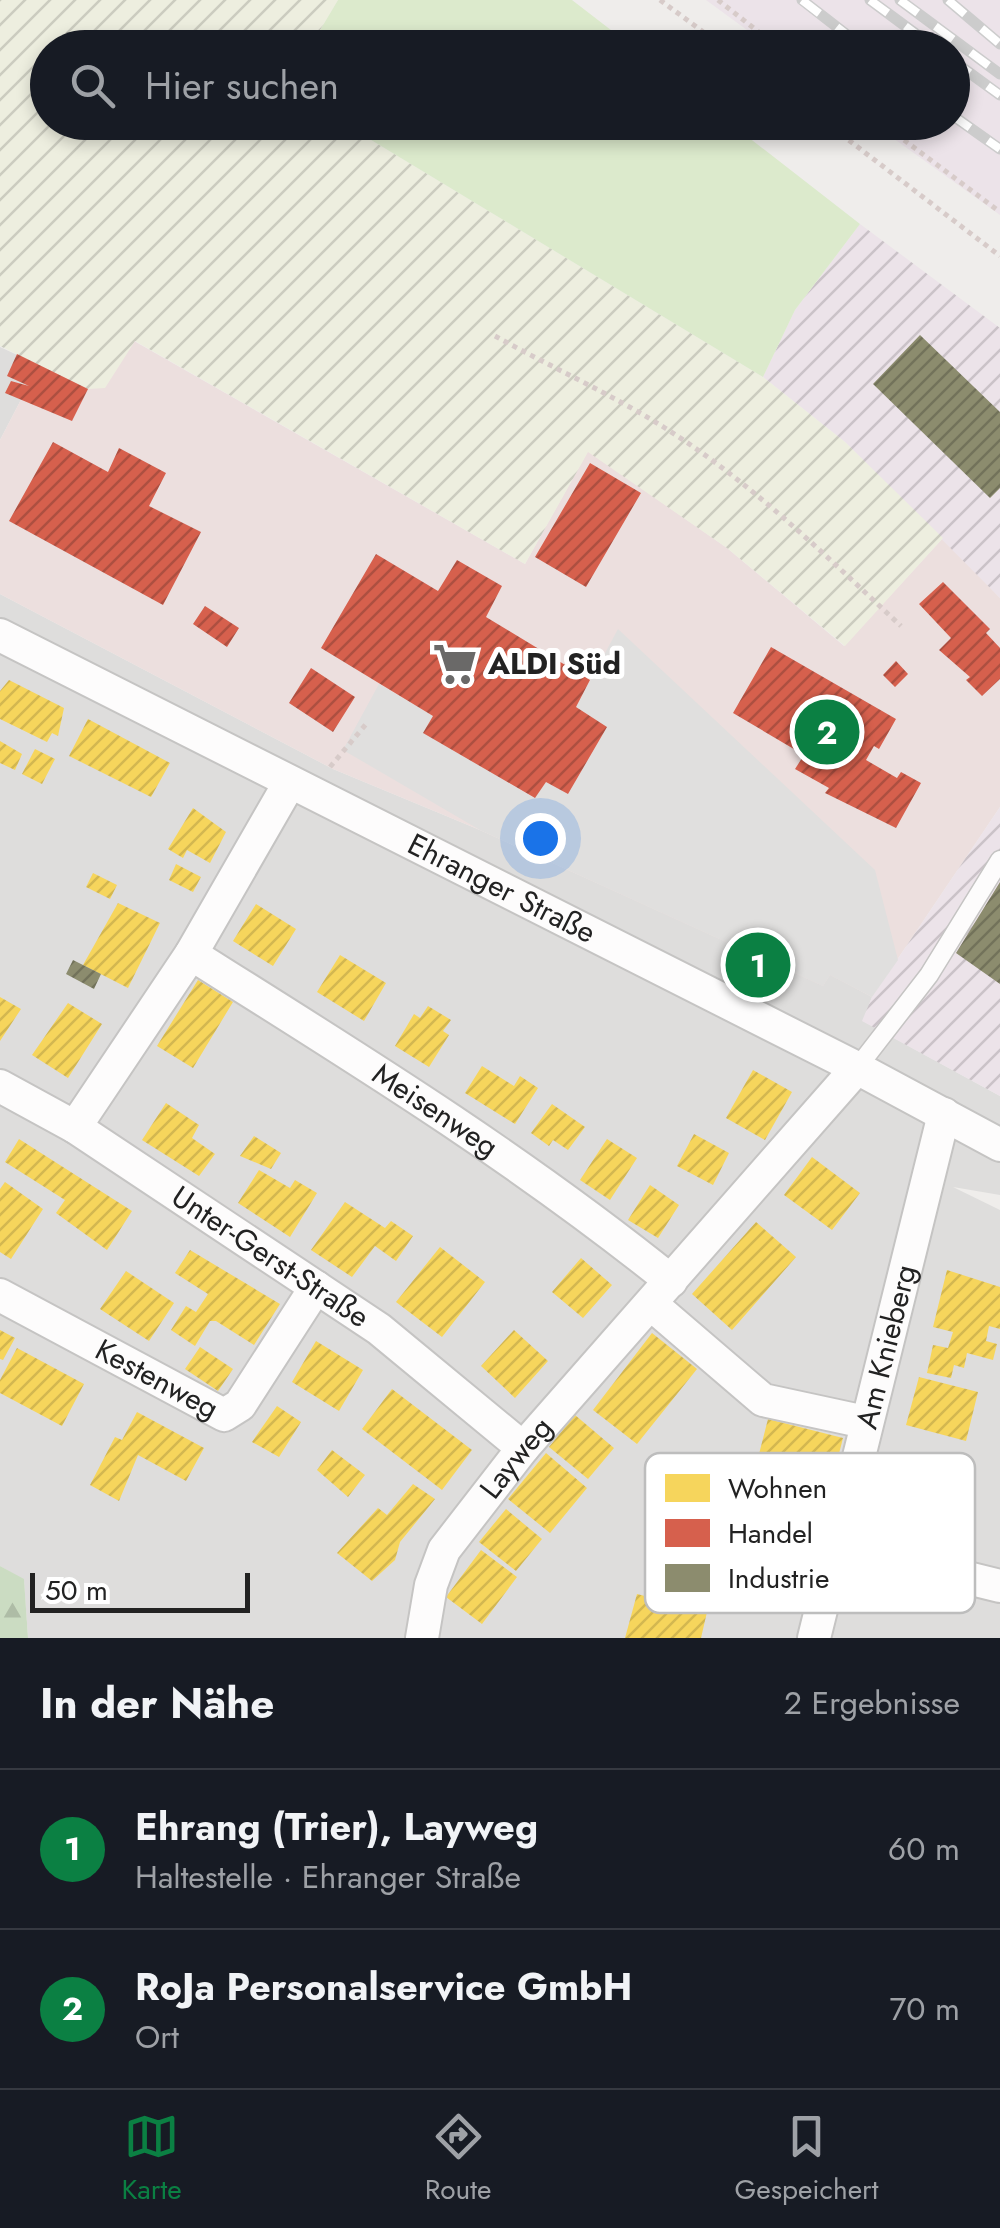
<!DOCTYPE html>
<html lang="de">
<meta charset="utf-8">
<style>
:root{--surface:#171b24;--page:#20242c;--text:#f1f3f6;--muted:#9ea1a6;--line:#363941;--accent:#0b8043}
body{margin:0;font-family:Jost,sans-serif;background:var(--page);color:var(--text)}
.scale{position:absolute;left:30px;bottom:25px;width:220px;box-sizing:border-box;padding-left:10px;border:5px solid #222;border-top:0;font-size:28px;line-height:35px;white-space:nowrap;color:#222;-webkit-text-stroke:8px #fff;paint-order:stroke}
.you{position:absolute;left:540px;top:838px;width:35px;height:35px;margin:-25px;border:8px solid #fff;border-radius:50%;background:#1a73e8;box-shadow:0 0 0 15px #1a73e833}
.badge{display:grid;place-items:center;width:65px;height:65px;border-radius:50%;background:var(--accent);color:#fff;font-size:32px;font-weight:700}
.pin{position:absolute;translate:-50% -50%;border:5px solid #fff;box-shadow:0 2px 10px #0006}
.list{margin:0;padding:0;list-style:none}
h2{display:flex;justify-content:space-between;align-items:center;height:130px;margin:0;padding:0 40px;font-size:42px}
h2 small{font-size:32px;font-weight:400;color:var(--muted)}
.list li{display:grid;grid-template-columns:65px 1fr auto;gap:30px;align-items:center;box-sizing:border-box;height:160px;padding:0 40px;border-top:2px solid var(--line)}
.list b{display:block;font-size:38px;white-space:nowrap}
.list p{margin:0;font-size:32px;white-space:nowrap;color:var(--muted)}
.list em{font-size:32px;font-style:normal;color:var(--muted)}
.icon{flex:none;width:55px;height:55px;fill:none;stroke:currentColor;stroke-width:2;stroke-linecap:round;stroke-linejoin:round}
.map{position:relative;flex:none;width:1000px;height:1638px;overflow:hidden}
.search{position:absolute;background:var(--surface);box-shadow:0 5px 15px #0003;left:30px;right:30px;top:30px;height:110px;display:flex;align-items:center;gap:25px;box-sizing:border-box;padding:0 35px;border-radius:55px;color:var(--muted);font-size:38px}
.sheet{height:450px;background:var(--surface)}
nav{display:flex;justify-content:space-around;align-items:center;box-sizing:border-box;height:140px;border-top:2px solid var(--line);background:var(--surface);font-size:28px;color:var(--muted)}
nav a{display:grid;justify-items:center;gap:5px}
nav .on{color:var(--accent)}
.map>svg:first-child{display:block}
.residential{fill:#dedddc}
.commercial{fill:#ecdfde}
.industrial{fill:url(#industrial-furrows)}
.railway{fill:#ece3e9}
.farmland{fill:url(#farmland-furrows)}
.grass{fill:#dceacc}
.forest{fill:url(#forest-firs)}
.parking{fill:#e0dfde}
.homes{fill:url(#homes-hatch)}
.shops{fill:url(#shops-hatch)}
.industry{fill:url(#industry-hatch)}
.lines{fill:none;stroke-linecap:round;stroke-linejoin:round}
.service-casing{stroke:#c5c4c3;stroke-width:21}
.minor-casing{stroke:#c5c4c3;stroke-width:36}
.path{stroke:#d7cbc9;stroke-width:5;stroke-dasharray:5 5;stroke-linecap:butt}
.service{stroke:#fdfcfc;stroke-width:18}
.minor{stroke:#fdfcfc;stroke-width:32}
.rail-casing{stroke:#ccc;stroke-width:11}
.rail{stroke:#fff;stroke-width:8;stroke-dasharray:22;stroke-linecap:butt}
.labels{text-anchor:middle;stroke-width:10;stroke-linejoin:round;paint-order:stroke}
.poi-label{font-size:30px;font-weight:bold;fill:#222;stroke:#fff;text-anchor:start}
.street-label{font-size:30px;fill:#222;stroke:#fff}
.key{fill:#fff;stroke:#bdbdbd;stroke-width:2.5}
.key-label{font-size:28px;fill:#222}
</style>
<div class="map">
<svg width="1000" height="1638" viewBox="0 0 1000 1638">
<defs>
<pattern id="industrial-furrows" width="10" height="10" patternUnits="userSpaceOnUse" patternTransform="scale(2.5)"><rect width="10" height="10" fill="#ece3e9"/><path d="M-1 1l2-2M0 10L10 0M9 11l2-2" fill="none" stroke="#cac2c8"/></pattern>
<pattern id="farmland-furrows" width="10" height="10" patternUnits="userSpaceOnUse" patternTransform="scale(2.5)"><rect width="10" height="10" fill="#edeedf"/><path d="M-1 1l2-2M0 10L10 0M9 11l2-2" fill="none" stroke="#cbccbf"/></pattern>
<pattern id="forest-firs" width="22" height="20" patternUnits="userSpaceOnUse" patternTransform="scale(2.5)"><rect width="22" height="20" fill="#cbdcc2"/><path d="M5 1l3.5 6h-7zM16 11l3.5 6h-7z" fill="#aebca6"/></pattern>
<pattern id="homes-hatch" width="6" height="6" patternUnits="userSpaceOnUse" patternTransform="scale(2.5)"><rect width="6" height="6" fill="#f6d55c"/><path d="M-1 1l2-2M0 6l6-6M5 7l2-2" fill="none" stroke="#d3b750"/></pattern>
<pattern id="shops-hatch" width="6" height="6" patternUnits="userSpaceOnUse" patternTransform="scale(2.5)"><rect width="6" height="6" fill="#d6604d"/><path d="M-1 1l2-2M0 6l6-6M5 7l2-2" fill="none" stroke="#ad4f40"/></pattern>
<pattern id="industry-hatch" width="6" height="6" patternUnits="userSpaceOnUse" patternTransform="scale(2.5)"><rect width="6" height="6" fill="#8c8c6e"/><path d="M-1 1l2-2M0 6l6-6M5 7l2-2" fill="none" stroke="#72725a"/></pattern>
</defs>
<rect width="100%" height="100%" fill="#efedeb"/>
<path class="residential" d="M 0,347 L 39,365 L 0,440 Z
M 0,594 L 333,769 L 480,830 L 823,985 L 830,974 L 872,997 L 863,1021 L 1000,1096 L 1000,1195 L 953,1187 L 1000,1210 L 1000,1638 L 28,1638 L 24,1580 L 0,1566 Z"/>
<path class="commercial" d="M 134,341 L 525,564 L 588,451 L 727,548 L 844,646 L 943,538 L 1000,598 L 1000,807 L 872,997 L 830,975 L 823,986 L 480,830 L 333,769 L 0,594 L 0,440 L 39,365 Z"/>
<path class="industrial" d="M 860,224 L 1000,328 L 1000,598 L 845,442 L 763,377 L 795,310 Z
M 1000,807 L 1000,1096 L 862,1021 L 872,997 Z"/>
<path class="railway" d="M 706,0 L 1000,0 L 1000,215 L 872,123 L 952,122 L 952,48 L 770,47 Z"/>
<path class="farmland" d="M 0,0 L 338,0 L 310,47 L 48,48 L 48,122 L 343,123 L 763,377 L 845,442 L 943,538 L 845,646 L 727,548 L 588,452 L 525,564 L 135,341 L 105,388 L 88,389 L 0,346 Z"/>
<path class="grass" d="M 338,0 L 572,0 L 633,47 L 310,47 Z
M 343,123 L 730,123 L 860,224 L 795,310 L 763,377 Z"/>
<path class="forest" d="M 0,1566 L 24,1579 L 28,1638 L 0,1638 Z"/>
<path class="parking" d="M 618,629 L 875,870 L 898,960 L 872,997 L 830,975 L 823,986 L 480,830 L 343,750 L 379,684 L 433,716 L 424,733 L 534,798 L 546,782 L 568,794 L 607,727 L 576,707 Z"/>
<path class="homes" d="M 9,680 L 64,708 L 58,736 L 52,733 L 47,742 L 0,719 L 0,691 Z
M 88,719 L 170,763 L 151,797 L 69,756 Z
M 0,741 L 22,754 L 15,770 L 0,763 Z
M 35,749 L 55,759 L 42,784 L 22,774 Z
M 193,808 L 226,832 L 210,863 L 187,850 L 183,858 L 168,849 Z
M 176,864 L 201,877 L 193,892 L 169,880 Z
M 93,873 L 117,885 L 110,899 L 86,887 Z
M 118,903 L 160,923 L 128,988 L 83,965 Z
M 256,904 L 296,929 L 273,966 L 233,941 Z
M 340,955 L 386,983 L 364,1021 L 317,992 Z
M 198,980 L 233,1002 L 193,1068 L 157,1046 Z
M 0,997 L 21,1009 L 0,1041 Z
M 68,1003 L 102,1024 L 68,1078 L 32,1055 Z
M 428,1006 L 451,1020 L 443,1031 L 449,1035 L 429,1067 L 395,1046 L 414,1014 L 420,1018 Z
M 482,1066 L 514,1086 L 520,1076 L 538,1088 L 515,1124 L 465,1093 Z
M 753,1070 L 792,1092 L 765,1140 L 726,1118 Z
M 166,1103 L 199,1125 L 192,1138 L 215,1154 L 199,1176 L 142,1140 Z
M 552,1104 L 585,1127 L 568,1150 L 553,1140 L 549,1146 L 531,1133 Z
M 694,1134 L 729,1153 L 713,1185 L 677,1166 Z
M 254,1136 L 281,1153 L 271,1169 L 240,1156 Z
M 19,1139 L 132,1211 L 107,1250 L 56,1213 L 65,1200 L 5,1162 Z
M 607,1139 L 637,1158 L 610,1200 L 580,1180 Z
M 812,1157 L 860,1193 L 832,1230 L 784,1195 Z
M 259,1170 L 290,1188 L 295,1180 L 317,1193 L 290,1237 L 238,1203 Z
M 5,1182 L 43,1209 L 11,1259 L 0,1252 L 0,1189 Z
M 650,1185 L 679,1205 L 658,1238 L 628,1220 Z
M 345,1202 L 385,1228 L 391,1221 L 413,1236 L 396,1261 L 375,1246 L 352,1277 L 311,1250 Z
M 756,1222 L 796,1257 L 732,1330 L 692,1294 Z
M 440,1247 L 485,1282 L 442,1337 L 396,1302 Z
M 190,1250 L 280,1304 L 254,1345 L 216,1321 L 210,1321 L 195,1346 L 171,1330 L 186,1306 L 196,1312 L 208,1294 L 175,1273 Z
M 581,1258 L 612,1285 L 583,1318 L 552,1292 Z
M 947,1270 L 1000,1287 L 1000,1329 L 989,1326 L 986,1341 L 997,1344 L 993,1360 L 967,1353 L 964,1368 L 954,1365 L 951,1378 L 927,1373 L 933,1345 L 948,1348 L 953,1332 L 933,1327 Z
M 126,1271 L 174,1303 L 149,1341 L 100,1309 Z
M 0,1330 L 15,1338 L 3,1360 L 0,1359 Z
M 514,1330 L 548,1361 L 515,1398 L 481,1366 Z
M 652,1333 L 697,1369 L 637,1444 L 593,1410 Z
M 316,1341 L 363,1370 L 339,1411 L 292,1382 Z
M 200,1347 L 233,1369 L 218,1391 L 185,1369 Z
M 17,1348 L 84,1384 L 62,1426 L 0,1393 L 0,1380 Z
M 919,1377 L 978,1392 L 966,1441 L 906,1425 Z
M 392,1389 L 472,1450 L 442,1490 L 362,1429 Z
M 277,1406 L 301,1422 L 279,1457 L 252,1442 Z
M 137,1412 L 204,1448 L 186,1481 L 138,1455 L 119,1501 L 90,1485 L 115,1437 L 122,1440 Z
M 575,1415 L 614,1448 L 588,1479 L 549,1447 Z
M 768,1419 L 843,1438 L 833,1477 L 758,1458 Z
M 332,1450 L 365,1475 L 348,1497 L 317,1470 Z
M 546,1453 L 587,1488 L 550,1533 L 508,1499 Z
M 413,1484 L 435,1499 L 400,1542 L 395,1560 L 372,1581 L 337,1553 L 378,1508 L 387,1515 Z
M 506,1509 L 542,1539 L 516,1571 L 479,1542 Z
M 481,1550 L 517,1577 L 482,1624 L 446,1597 Z
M 637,1594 L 707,1612 L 701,1638 L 625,1638 Z"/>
<path class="shops" d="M 17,354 L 88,389 L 72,421 L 5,393 L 11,381 L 29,386 L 7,376 Z
M 53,442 L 108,472 L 119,448 L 166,473 L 149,506 L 201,532 L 163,605 L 9,521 Z
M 590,463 L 641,493 L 586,587 L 535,557 Z
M 376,554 L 438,591 L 457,560 L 502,586 L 486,617 L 590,680 L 576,707 L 607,727 L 568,794 L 546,782 L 535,798 L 423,733 L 433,716 L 321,648 Z
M 943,582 L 990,629 L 986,633 L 1000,648 L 1000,679 L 982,696 L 966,680 L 970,677 L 939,650 L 951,638 L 919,604 Z
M 205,606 L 239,628 L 227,647 L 193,624 Z
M 771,647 L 896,719 L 879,749 L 874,746 L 866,760 L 897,778 L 901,772 L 921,783 L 896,828 L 825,793 L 829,788 L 795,769 L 804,755 L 733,713 Z
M 896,661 L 908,674 L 895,687 L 883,675 Z
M 311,668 L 355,697 L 333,732 L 289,703 Z"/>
<path class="industry" d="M 920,335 L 1000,412 L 1000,488 L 990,498 L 873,384 Z
M 1000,882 L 1000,984 L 956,953 Z
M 73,960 L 101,974 L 94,989 L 66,974 Z"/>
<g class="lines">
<g class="service-casing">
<path id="service" d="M 857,1068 L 929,975 L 1000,860"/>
</g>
<g class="minor-casing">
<g id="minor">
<path id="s1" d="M 0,635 L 857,1068 L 1000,1145"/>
<path id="s2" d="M 191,954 C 358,1059 517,1157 671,1281"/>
<path id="s3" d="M 0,1086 L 75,1127 L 379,1329 L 523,1448"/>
<path d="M 75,1127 L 191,954 L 290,782"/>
<path id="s4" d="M 0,1295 L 224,1415 L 240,1405 L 316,1287"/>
<path d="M 651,1304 L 763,1400 L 865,1422"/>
<path d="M 834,1545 L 1000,1586"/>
<path id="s5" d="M 422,1638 L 431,1585 L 444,1550 L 523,1448 L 857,1068"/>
<path id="s6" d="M 814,1638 L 944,1114"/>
</g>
</g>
<path class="path" d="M 660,0 L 725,48
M 718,0 L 779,48
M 825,122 L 1000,256
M 880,122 L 1000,212
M 495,336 C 551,367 611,394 665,428 C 752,483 826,556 901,626
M 330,767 L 367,723"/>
<use href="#service" class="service"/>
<use href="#minor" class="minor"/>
<g class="rail-casing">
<path id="rail" d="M 802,0 L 864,48
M 870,0 L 935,48
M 900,0 L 1000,74
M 948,0 L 1000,44
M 952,60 L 1000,95
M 952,115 L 1000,149"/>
</g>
<use href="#rail" class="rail"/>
</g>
<defs>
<g id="supermarket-bare" transform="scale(3.45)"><path d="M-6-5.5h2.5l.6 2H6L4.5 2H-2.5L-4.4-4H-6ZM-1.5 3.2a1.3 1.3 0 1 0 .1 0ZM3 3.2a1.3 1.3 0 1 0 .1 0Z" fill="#6a6968" stroke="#fff" stroke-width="2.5" paint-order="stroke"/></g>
</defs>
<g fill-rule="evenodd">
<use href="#supermarket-bare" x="455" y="664"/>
</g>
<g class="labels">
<g class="poi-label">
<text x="488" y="674">ALDI Süd</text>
</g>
<g class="street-label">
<text dy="10" stroke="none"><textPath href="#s1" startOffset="562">Ehranger Straße</textPath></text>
<text dy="10" stroke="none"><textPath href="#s2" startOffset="290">Meisenweg</textPath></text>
<text dy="10" stroke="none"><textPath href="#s3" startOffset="320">Unter-Gerst-Straße</textPath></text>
<text dy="10" stroke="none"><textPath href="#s6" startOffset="300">Am Knieberg</textPath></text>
<text dy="10" stroke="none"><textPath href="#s4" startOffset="178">Kestenweg</textPath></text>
<text dy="10" stroke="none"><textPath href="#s5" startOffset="208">Layweg</textPath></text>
</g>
</g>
<rect x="645" y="1453" width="330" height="160" rx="15" class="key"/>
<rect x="665" y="1474" width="45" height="28" fill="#f6d55c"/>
<rect x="665" y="1519" width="45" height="28" fill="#d6604d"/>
<rect x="665" y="1564" width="45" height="28" fill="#8c8c6e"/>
<g class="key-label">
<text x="728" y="1498">Wohnen</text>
<text x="728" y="1543">Handel</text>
<text x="728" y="1588">Industrie</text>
</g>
</svg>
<div class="scale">50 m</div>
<div class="you"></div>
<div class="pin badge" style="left:758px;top:965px">1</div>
<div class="pin badge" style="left:827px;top:732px">2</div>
<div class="search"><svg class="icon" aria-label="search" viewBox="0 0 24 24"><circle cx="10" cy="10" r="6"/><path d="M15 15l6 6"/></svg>Hier suchen</div>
</div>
<section class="sheet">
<h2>In der Nähe<small>2 Ergebnisse</small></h2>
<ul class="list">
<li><span class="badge">1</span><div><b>Ehrang (Trier), Layweg</b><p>Haltestelle · Ehranger Straße</p></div><em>60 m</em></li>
<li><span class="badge">2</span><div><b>RoJa Personalservice GmbH</b><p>Ort</p></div><em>70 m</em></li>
</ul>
</section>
<nav>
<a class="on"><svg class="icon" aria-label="map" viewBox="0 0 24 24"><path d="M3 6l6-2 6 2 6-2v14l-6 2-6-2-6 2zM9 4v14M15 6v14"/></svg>Karte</a>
<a><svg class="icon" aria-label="directions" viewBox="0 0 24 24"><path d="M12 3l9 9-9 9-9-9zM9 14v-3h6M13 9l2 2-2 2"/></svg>Route</a>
<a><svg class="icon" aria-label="saved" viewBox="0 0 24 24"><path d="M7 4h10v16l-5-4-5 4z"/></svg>Gespeichert</a>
</nav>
